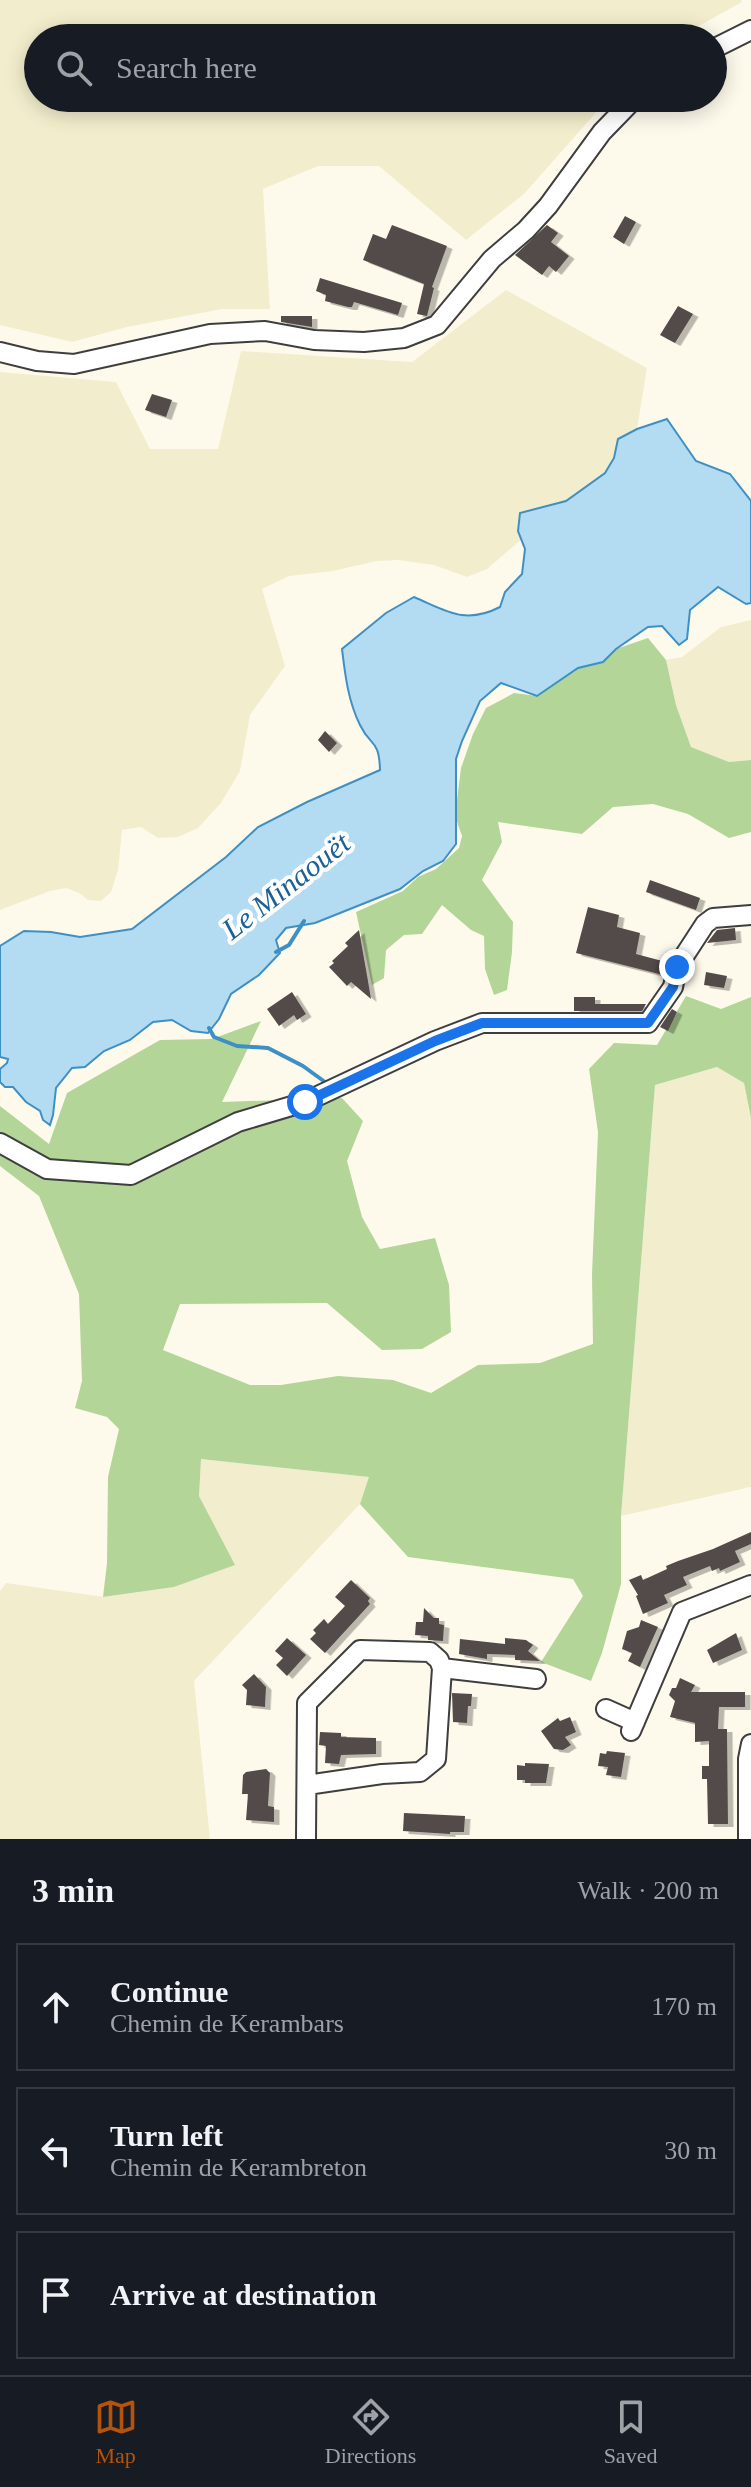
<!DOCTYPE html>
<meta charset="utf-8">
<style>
:root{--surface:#171b24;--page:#20242c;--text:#f1f3f6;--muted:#9ea1a6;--line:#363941;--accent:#b45309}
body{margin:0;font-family:"Times New Roman",serif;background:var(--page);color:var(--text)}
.stop{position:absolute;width:24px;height:24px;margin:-18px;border:6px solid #1a73e8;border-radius:50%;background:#fff}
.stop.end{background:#1a73e8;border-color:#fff;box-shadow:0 2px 8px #0008}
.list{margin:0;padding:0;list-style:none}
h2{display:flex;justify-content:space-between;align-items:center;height:104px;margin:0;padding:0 32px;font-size:34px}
h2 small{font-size:26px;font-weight:400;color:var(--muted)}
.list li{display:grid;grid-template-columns:52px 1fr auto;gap:24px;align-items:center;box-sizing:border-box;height:128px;margin:0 16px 16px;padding:0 16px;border:2px solid var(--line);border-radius:0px}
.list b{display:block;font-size:30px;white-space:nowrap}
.list p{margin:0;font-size:26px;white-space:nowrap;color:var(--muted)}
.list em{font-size:26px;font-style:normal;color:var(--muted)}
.icon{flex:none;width:44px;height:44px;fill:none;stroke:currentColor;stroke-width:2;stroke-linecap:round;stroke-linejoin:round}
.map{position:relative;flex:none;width:751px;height:1839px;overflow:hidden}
.search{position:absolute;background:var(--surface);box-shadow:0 4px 20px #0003;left:24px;right:24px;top:24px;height:88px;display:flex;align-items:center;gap:20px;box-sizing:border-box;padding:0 28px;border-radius:44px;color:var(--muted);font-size:30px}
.sheet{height:536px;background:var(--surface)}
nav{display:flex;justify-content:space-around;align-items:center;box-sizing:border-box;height:112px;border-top:2px solid var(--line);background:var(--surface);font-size:22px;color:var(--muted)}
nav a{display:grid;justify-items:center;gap:4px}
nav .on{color:var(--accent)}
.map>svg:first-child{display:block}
.farmland{fill:#f2eecd}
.forest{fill:#b3d597}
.water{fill:#b3dbf2;stroke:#3e90c4;stroke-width:2}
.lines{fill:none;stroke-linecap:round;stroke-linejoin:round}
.stream{stroke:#3e90c4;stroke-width:4}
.building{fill:#534c48;filter:url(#shadow)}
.minor-casing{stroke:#3e3e3e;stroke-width:22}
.minor{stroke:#fff;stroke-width:18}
.route{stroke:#1a73e8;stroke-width:10}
.labels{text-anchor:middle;stroke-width:8;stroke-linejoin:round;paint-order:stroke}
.water-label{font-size:30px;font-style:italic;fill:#1d6194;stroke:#fff}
</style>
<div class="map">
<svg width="751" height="1839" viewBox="0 0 751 1839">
<defs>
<filter id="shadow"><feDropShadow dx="5.5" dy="3" stdDeviation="0" flood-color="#0004"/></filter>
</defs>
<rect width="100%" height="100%" fill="#fefaeb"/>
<path class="farmland" d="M 0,0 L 741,0 L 742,2 L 677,38 L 38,38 L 38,98 L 609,98 L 524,194 L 466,240 L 379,166 L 318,166 L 263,189 L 270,309 L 222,309 L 127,327 L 72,342 L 0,325 Z
M 506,290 L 647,368 L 637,429 L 618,439 L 614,458 L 605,473 L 566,501 L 487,569 L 467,577 L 434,565 L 399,560 L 377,561 L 333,571 L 289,576 L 262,589 L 285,666 L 250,715 L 240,771 L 221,803 L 198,828 L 178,837 L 158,838 L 141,827 L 122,830 L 118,870 L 111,892 L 101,901 L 88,900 L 79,893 L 66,888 L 50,891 L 0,910 L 0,372 L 116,382 L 150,449 L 218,449 L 241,351 L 412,362 Z
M 751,620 L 751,760 L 729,762 L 691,747 L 676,705 L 666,660 L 682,657 L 721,627 Z
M 717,1067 L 744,1083 L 751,1118 L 751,1487 L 621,1516 L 655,1085 Z
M 201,1459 L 370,1477 L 360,1504 L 194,1681 L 210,1839 L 0,1839 L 0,1591 L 6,1583 L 104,1597 L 174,1587 L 234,1565 L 199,1496 Z"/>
<path class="forest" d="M 648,638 L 666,660 L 676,705 L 691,747 L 729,762 L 751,760 L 751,832 L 729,838 L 688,814 L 653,804 L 613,807 L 582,834 L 498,822 L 502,842 L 482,880 L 513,922 L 512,952 L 507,990 L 494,995 L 485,969 L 484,936 L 471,930 L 442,905 L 422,934 L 404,935 L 386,950 L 384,978 L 372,985 L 356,912 L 403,891 L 418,877 L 436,869 L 459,848 L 462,836 L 455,816 L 461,768 L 473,734 L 486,708 L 514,693 L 537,696 L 578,668 L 603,662 L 616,649 Z
M 686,996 L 721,1009 L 751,997 L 751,1118 L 744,1083 L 717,1067 L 655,1085 L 621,1516 L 621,1584 L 602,1653 L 591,1681 L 541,1662 L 583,1596 L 573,1579 L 408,1557 L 360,1504 L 369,1477 L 201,1459 L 199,1496 L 235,1565 L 174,1587 L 103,1597 L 107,1563 L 108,1477 L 119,1429 L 107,1417 L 75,1408 L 82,1381 L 79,1294 L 39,1196 L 0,1166 L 0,1106 L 49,1144 L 67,1093 L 160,1040 L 212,1039 L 261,1021 L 222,1102 L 342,1098 L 363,1121 L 347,1161 L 362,1217 L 380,1249 L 435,1238 L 449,1285 L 451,1332 L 422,1349 L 382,1350 L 327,1303 L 180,1304 L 163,1350 L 250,1385 L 281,1385 L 338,1376 L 393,1380 L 431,1393 L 478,1365 L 540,1363 L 593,1344 L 592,1274 L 598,1132 L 589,1069 L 614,1043 L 657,1045 Z"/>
<path class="water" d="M 667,419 L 696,461 L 730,474 L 751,501 L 751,603 L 746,604 L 718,587 L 690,610 L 687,639 L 679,645 L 662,626 L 648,627 L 616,649 L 603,662 L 578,668 L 537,696 L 501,683 L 480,701 L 462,741 L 456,759 L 456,844 L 443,861 L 423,871 L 400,889 L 315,923 L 286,928 L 276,940 L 280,953 L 259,975 L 231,994 L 219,1019 L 208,1033 L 191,1031 L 172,1020 L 153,1022 L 130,1040 L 104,1051 L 85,1067 L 72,1068 L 56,1088 L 53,1115 L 50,1125 L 43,1120 L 40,1111 L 26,1102 L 13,1087 L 5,1087 L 0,1082 L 0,1069 L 7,1063 L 8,1059 L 0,1057 L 0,946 L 24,931 L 51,932 L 80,937 L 132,929 L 226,857 L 258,827 L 307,802 L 380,770 C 379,738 371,748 360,725 C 348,701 345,674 342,649 L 386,613 L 414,597 C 447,611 465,625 500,607 L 505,592 L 522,574 L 525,549 L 518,531 L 520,513 L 566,501 L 605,473 L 614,458 L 618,439 L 637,429 Z"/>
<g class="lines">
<path class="stream" d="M 276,952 L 289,945 L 304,921
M 209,1028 L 214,1037 L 237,1046 L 268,1048 L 303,1066 L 325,1082"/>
</g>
<path class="building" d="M 625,216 L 636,222 L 624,244 L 613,237 Z
M 392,225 L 447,246 L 432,287 L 434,288 L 427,316 L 417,314 L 424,284 L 363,260 L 373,234 L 386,239 Z
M 547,225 L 558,233 L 551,242 L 569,256 L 556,272 L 549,266 L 542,275 L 515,255 Z
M 320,278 L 402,303 L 398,315 L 354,302 L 352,307 L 348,307 L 325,301 L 326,295 L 316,291 Z
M 678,306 L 693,314 L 675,343 L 660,335 Z
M 281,316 L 312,316 L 312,327 L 281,322 Z
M 152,394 L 172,400 L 166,417 L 145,410 Z
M 325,731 L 337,743 L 329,752 L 318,740 Z
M 650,880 L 700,898 L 696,910 L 646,892 Z
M 588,907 L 619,915 L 617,927 L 640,933 L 636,954 L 666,962 L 663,975 L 576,953 Z
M 735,928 L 736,940 L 707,943 L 717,930 Z
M 359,930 L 368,981 L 371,999 L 351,982 L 347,986 L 329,967 L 334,963 L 332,961 L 348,946 L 345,943 Z
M 706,972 L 727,976 L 724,988 L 704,985 Z
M 292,992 L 306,1014 L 297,1020 L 294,1015 L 279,1026 L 267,1009 Z
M 574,997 L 595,997 L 595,1004 L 646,1004 L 642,1011 L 574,1011 Z
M 672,1009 L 677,1012 L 668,1031 L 660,1027 Z
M 751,1532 L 751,1544 L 735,1551 L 740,1562 L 720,1571 L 719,1568 L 712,1571 L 710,1566 L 683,1577 L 687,1585 L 664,1595 L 668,1603 L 643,1614 L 636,1596 L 638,1595 L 629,1580 L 641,1575 L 643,1580 L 667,1569 L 666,1566 L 678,1561 L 713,1549 Z
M 351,1580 L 370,1598 L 368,1601 L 370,1604 L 325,1653 L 310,1639 L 316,1633 L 313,1630 L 324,1619 L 328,1624 L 345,1606 L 335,1597 Z
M 424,1608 L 434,1618 L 439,1618 L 439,1624 L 444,1625 L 443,1641 L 428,1640 L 428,1636 L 415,1635 L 416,1622 L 423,1622 Z
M 641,1620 L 658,1627 L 640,1667 L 628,1661 L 632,1653 L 622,1649 L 627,1631 L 639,1627 Z
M 736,1633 L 742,1650 L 713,1663 L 707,1650 Z
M 287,1638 L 306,1655 L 287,1676 L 276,1665 L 283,1658 L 275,1651 Z
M 505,1638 L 526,1640 L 533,1645 L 528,1651 L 540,1661 L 515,1660 L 515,1655 L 487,1654 L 487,1659 L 459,1654 L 460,1639 L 505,1644 Z
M 254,1674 L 266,1687 L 265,1707 L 246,1705 L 247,1690 L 242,1685 Z
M 680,1678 L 695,1685 L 691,1692 L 745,1692 L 745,1707 L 719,1707 L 718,1729 L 727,1729 L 728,1824 L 708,1824 L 707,1779 L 702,1779 L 702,1766 L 709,1766 L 709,1741 L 695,1742 L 695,1723 L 670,1717 L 675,1701 L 669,1695 L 672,1688 L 676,1688 Z
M 452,1693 L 472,1694 L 471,1706 L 468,1706 L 467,1723 L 453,1722 Z
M 570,1717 L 576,1732 L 565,1737 L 571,1745 L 563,1750 L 554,1749 L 541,1731 L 558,1718 L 560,1721 Z
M 320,1732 L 341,1733 L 341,1737 L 376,1738 L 376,1754 L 341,1755 L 339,1764 L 325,1763 L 326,1746 L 319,1745 Z
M 607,1751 L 625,1753 L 621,1777 L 606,1775 L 608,1767 L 598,1766 L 600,1753 L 606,1754 Z
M 525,1763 L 549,1764 L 546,1783 L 525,1783 L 525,1780 L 517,1780 L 517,1765 L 525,1766 Z
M 266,1769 L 270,1773 L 268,1806 L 274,1807 L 274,1822 L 246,1820 L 248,1794 L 242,1794 L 243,1775 L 246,1772 Z
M 404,1813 L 465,1816 L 464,1832 L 450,1832 L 450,1834 L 403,1831 Z"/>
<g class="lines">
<g class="minor-casing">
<path id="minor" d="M 713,49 L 751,30
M 0,352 L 37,361 L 74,364 L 210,334 L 265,331 L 314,340 L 364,342 L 404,338 L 437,325 L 492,259 L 526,230 L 548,206 L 602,132 L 635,98
M 0,1143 L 47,1169 L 131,1175 L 238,1122 L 305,1102 L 435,1041 L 482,1023 L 648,1023 L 673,987 L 677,967 L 705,924 L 713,918 L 751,915
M 442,1668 L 536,1679
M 606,1709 L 635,1722
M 631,1731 L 682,1612 L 751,1585
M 306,1839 L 307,1703 L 360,1650 L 430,1652 L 439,1660 L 442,1668 L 436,1759 L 420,1772 L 382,1774 L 307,1785
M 748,1839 L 748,1759 L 751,1744"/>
</g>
<use href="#minor" class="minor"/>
</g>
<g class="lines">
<path class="route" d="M 305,1102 L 435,1041 L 482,1023 L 648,1023 L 673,987 L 677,967"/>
</g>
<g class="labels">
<g class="water-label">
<text transform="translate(286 886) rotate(-38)" y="10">Le Minaouët</text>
</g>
</g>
</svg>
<div class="stop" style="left:305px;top:1102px"></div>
<div class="stop end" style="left:677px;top:967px"></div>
<div class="search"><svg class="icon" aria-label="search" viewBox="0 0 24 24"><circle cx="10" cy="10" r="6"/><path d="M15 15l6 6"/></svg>Search here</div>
</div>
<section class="sheet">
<h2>3 min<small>Walk · 200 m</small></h2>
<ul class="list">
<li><svg class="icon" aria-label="ahead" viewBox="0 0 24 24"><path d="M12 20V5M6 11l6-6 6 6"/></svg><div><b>Continue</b><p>Chemin de Kerambars</p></div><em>170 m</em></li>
<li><svg class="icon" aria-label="left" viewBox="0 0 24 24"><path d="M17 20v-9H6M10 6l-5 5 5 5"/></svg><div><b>Turn left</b><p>Chemin de Kerambreton</p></div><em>30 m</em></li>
<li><svg class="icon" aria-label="arrive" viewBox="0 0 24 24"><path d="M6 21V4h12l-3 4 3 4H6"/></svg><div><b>Arrive at destination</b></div></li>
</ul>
</section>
<nav>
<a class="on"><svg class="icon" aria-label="map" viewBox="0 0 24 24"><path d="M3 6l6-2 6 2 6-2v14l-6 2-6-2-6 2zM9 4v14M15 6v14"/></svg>Map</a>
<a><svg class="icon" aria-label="directions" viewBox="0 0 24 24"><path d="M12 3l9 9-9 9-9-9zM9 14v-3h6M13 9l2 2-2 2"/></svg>Directions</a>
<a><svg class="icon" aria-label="saved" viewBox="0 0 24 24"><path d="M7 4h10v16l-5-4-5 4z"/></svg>Saved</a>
</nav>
